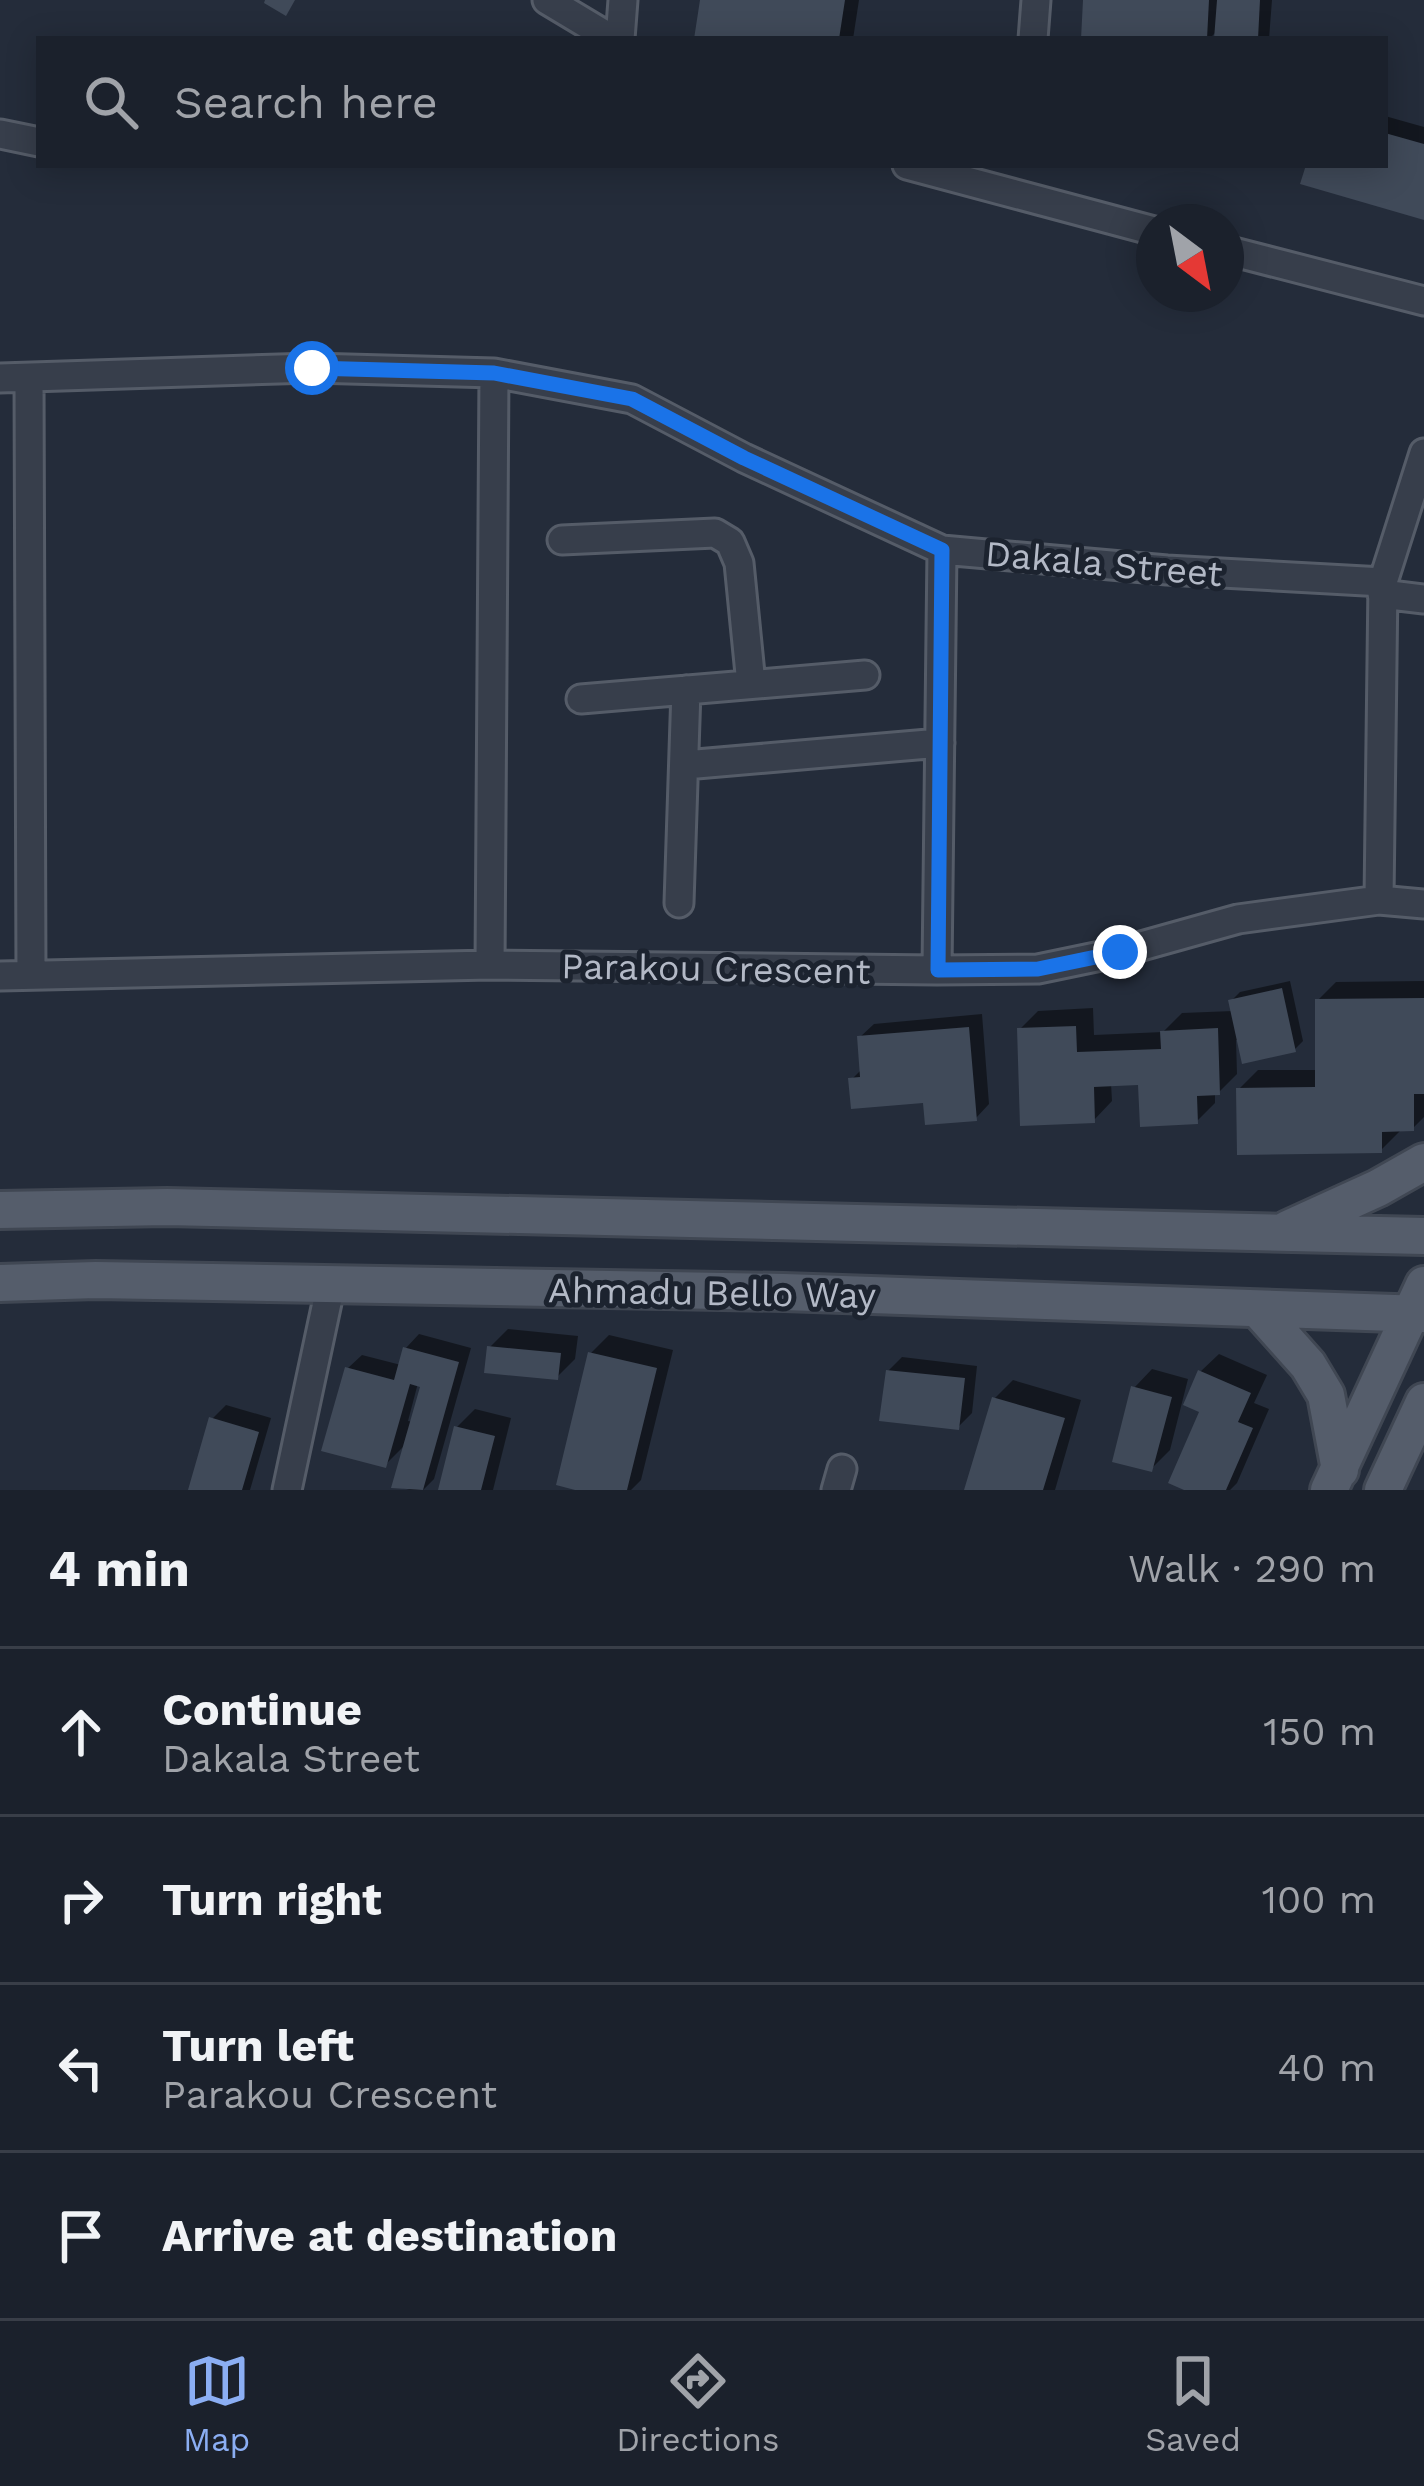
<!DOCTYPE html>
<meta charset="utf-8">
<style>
:root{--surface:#1b212c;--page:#242934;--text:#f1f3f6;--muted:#a0a3a9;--line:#393e48;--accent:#8baef3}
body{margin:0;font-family:"Work Sans",sans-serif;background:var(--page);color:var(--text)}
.compass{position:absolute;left:1136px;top:204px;width:108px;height:108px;border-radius:50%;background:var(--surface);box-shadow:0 6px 30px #0003;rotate:148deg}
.stop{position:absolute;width:36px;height:36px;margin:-27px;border:9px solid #1a73e8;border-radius:50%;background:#fff}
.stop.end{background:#1a73e8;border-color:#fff;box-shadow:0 3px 12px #0008}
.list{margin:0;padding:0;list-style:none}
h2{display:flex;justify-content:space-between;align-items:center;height:156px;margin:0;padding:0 48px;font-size:51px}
h2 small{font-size:39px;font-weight:400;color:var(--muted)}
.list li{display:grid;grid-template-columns:78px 1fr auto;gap:36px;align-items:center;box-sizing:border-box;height:168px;padding:0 48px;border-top:3px solid var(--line)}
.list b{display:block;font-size:45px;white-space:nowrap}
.list p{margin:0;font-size:39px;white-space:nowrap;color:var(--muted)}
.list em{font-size:39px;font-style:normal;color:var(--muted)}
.icon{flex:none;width:66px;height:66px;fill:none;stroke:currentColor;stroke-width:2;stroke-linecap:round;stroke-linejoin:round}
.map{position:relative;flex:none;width:1424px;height:1490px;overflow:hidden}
.search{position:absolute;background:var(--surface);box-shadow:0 6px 30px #0003;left:36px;right:36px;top:36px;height:132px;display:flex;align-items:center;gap:30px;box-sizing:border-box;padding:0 42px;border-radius:0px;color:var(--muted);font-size:45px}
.sheet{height:828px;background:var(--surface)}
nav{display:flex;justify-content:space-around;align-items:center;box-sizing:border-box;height:168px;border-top:3px solid var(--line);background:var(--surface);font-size:33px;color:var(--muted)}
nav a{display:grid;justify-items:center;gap:6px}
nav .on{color:var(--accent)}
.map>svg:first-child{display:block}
.shadow{fill:#0007;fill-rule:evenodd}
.building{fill:#404a59}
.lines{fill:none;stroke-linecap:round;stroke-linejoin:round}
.minor-casing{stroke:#555c68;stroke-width:33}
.major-casing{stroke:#404753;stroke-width:42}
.minor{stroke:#373e4b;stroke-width:27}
.major{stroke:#555d6b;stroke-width:36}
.route{stroke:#1a73e8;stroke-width:15}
.labels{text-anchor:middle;stroke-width:10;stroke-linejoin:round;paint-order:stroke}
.street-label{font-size:36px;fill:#b3b9c6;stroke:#1c232f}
</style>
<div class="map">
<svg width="1424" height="1490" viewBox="0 0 1424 1490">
<rect width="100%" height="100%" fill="#242c3a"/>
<path class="shadow" d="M 704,0 L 859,0 L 853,39 L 697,39 Z
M 1086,0 L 1272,0 L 1269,39 L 1217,39 L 1218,30 L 1209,39 L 1140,39 Z
M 1385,116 L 1424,127 L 1424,217 L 1309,165 L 1385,165 Z
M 1290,981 L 1303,1041 L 1294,1050 L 1236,1040 L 1237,1074 L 1219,1092 L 1215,1092 L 1215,1103 L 1197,1121 L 1141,1082 L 1111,1083 L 1112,1101 L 1094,1120 L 1020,1029 L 1038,1011 L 1093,1008 L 1094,1035 L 1163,1032 L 1182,1013 L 1233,1011 L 1231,1001 L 1240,992 Z
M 1424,981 L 1424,1117 L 1413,1128 L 1400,1131 L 1381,1150 L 1239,1089 L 1258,1070 L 1318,1070 L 1318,1000 L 1336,982 Z
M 982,1014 L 989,1104 L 976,1118 L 852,1079 L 862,1069 L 860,1037 L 874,1024 Z
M 508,1329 L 578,1336 L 575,1359 L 557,1377 L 490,1347 Z
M 419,1334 L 471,1348 L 434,1479 L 423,1490 L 410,1490 L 395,1486 L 407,1443 L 385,1465 L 348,1368 L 362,1355 L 401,1365 L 406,1348 ZM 418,1383 L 424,1385 L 413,1422 L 408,1421 Z
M 609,1335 L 673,1350 L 641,1480 L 631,1490 L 588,1490 L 591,1353 Z
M 1219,1354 L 1267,1375 L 1254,1403 L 1269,1409 L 1237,1483 L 1230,1490 L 1192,1490 L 1203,1411 L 1200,1372 Z
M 902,1357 L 977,1366 L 972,1413 L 958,1427 L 888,1371 Z
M 1152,1369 L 1188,1379 L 1170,1450 L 1151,1469 L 1134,1388 Z
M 1013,1380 L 1081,1400 L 1055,1490 L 968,1490 L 995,1398 Z
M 226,1405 L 271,1418 L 250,1490 L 191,1490 L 212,1419 Z
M 475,1409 L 511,1418 L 493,1490 L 441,1490 L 456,1428 Z"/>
<path class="building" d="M 265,0 L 295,0 L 286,16 L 264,3 Z
M 700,0 L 845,0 L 839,39 L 694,39 Z
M 1083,0 L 1209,0 L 1207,39 L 1081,39 Z
M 1217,0 L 1260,0 L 1258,39 L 1214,39 Z
M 1385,133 L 1424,144 L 1424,220 L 1300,184 L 1306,165 L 1385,165 Z
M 1282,988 L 1296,1052 L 1242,1064 L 1228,1000 Z
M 1424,998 L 1424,1094 L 1414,1094 L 1414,1131 L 1382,1132 L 1382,1153 L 1237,1155 L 1236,1088 L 1315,1087 L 1315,999 Z
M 1076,1026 L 1077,1052 L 1161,1049 L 1160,1031 L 1218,1028 L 1220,1095 L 1197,1096 L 1198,1124 L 1140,1127 L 1138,1085 L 1094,1087 L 1095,1123 L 1020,1126 L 1017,1028 Z
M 969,1027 L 977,1121 L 925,1125 L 923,1103 L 851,1109 L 848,1078 L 860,1077 L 857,1036 Z
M 487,1346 L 561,1353 L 558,1380 L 484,1373 Z
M 403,1347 L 459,1362 L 423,1490 L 391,1488 L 420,1387 L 410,1384 L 386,1468 L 321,1451 L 345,1367 L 394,1380 Z
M 588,1352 L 657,1368 L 627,1490 L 575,1490 L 556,1485 Z
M 886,1370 L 965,1378 L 959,1430 L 879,1421 Z
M 1198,1370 L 1251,1393 L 1238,1422 L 1253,1428 L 1226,1490 L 1184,1490 L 1168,1483 L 1199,1412 L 1183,1405 Z
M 1131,1386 L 1172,1397 L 1152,1472 L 1112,1462 Z
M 992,1397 L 1065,1418 L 1043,1490 L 964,1490 Z
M 209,1417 L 259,1432 L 242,1490 L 188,1490 Z
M 454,1426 L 495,1436 L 481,1490 L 438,1490 Z"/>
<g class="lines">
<g class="minor-casing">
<path id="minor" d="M 547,0 L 612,39
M 620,39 L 623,0
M 1033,39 L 1036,0
M 0,134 L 39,142
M 907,165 L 1154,231
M 1226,250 L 1424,301
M 0,378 L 312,368 L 494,373 L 632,399 L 744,458 L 942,550 L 1167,570 L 1383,582
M 29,378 L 31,975
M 562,540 L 715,533 L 730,542 L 739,563 L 751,684
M 1382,594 L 1424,599
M 581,699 L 865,675
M 685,765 L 940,743
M 1379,900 L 1383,582 L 1424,453
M 679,903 L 686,690
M 490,965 L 494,373
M 937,970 L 942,550
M 0,976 L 490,965 L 937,970 L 1038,969 L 1120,952 L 1238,919 L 1379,900 L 1424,904
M 287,1490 L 331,1284
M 836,1490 L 842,1469"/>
</g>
<g class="major-casing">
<path id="major" d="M 0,1210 L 167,1207 L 1424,1236
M 1288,1229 L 1378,1188 L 1424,1162
M 0,1283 L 96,1280 L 784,1292 L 1424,1314
M 1258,1309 L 1308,1365 L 1326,1395 L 1340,1470
M 1329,1490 L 1424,1285
M 1383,1490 L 1424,1402"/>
</g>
<use href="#minor" class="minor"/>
<use href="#major" class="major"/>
</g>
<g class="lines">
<path class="route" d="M 312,368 L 494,373 L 632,399 L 744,458 L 942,550 L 938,970 L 1038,969 L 1120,952"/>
</g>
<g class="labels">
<g class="street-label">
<text transform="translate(1104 563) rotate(5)" y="13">Dakala Street</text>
<text transform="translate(716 968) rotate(1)" y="13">Parakou Crescent</text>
<text transform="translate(712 1292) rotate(1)" y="13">Ahmadu Bello Way</text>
</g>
</g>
</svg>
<svg class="compass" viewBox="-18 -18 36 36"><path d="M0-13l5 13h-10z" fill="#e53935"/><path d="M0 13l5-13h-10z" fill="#a0a3a9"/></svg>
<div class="stop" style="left:312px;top:368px"></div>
<div class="stop end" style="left:1120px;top:952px"></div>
<div class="search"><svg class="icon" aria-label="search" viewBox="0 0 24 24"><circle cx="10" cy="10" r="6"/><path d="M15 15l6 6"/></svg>Search here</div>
</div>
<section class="sheet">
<h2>4 min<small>Walk · 290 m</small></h2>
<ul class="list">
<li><svg class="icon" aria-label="ahead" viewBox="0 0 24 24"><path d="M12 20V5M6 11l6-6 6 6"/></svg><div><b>Continue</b><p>Dakala Street</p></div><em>150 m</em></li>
<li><svg class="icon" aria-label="right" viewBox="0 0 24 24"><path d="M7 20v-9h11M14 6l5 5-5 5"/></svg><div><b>Turn right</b></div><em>100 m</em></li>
<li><svg class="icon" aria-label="left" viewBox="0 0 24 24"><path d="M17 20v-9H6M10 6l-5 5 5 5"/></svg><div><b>Turn left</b><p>Parakou Crescent</p></div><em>40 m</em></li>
<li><svg class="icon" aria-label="arrive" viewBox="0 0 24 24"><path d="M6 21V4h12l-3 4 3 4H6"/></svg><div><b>Arrive at destination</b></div></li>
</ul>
</section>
<nav>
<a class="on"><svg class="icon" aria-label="map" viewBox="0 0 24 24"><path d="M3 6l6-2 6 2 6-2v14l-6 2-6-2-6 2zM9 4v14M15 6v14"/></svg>Map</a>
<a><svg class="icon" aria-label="directions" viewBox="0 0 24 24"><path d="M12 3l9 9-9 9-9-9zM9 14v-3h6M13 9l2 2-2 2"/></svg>Directions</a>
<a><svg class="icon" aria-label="saved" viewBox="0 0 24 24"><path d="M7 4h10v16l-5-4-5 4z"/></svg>Saved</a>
</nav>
